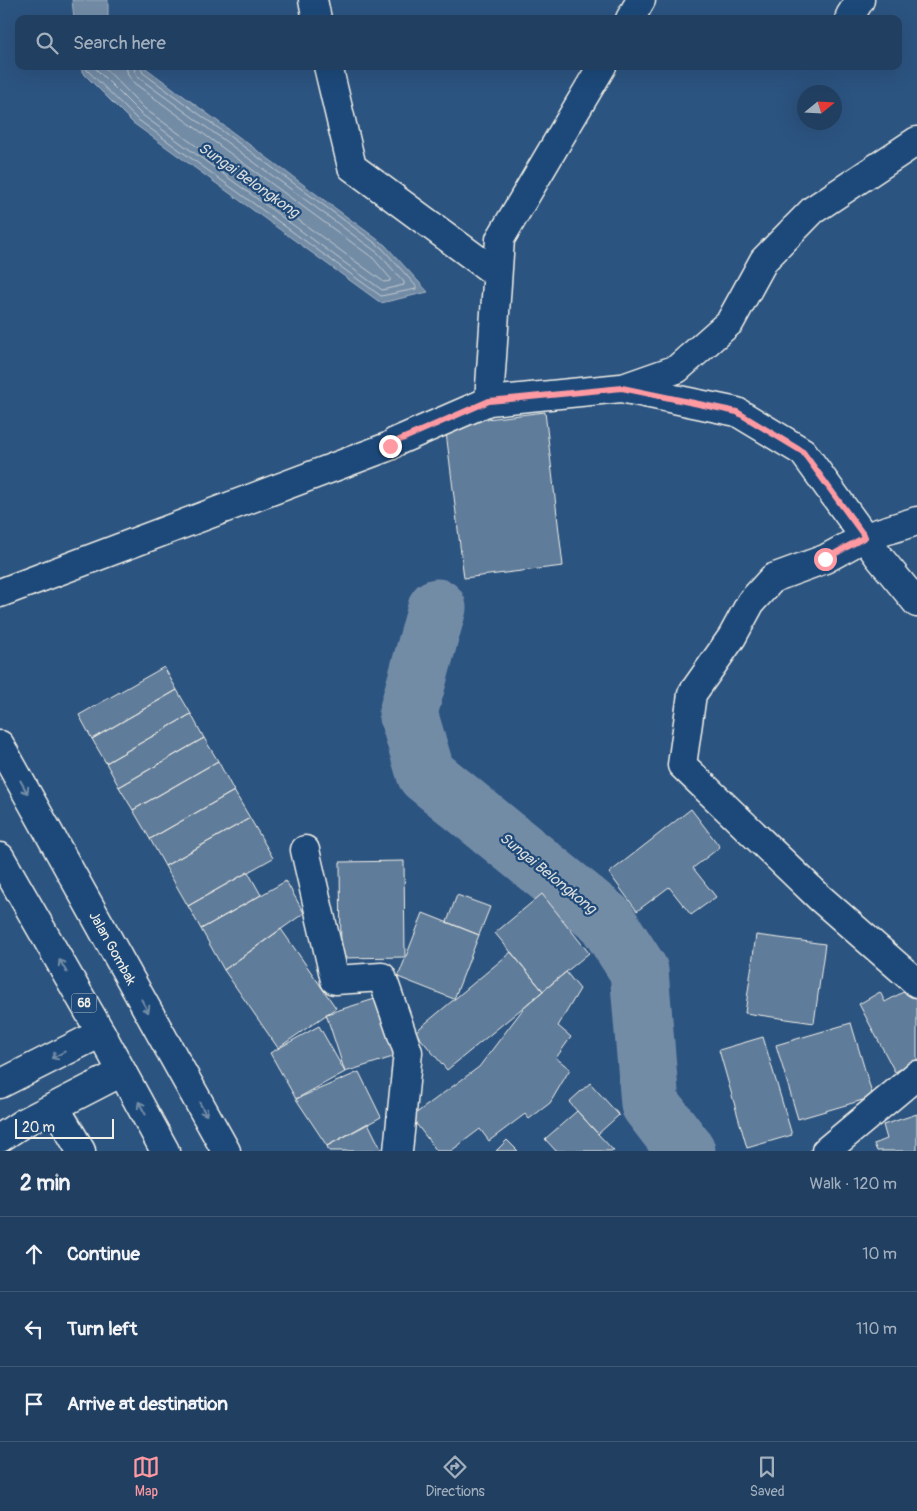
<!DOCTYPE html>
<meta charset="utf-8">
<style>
:root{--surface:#213f61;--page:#294667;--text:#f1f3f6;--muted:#a2afbd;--line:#3e5876;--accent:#ff9aa2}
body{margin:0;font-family:Pangolin,sans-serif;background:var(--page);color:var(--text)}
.compass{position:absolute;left:797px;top:85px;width:45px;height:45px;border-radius:50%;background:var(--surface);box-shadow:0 5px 20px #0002;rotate:72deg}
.scale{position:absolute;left:15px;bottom:12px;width:99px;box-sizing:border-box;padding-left:5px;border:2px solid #f4f1e8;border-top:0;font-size:14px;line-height:18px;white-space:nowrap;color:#f4f1e8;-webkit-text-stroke:4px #1f4a7a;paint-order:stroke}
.stop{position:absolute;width:15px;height:15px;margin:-11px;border:4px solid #ff9aa2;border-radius:50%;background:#fff}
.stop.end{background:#ff9aa2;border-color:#fff;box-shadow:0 1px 5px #0008}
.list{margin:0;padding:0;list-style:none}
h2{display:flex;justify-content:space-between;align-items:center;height:65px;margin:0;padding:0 20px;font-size:21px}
h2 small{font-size:16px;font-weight:400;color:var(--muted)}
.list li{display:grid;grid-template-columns:32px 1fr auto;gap:15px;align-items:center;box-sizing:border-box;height:75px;padding:0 20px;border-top:1px solid var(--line)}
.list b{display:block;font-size:19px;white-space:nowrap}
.list em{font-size:16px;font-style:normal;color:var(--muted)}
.icon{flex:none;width:28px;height:28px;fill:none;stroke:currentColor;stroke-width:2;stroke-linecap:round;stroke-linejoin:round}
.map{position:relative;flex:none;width:917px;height:1151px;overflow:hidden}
.search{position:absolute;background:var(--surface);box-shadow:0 5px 20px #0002;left:15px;right:15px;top:15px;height:55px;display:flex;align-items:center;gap:12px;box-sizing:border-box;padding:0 18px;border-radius:10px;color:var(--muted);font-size:19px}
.sheet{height:290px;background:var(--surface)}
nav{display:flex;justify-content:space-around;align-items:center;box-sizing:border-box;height:70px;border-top:1px solid var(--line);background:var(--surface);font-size:14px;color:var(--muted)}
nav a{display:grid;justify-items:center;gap:2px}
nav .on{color:var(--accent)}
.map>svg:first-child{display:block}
.water{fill:#738ca6;stroke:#a7b4c0}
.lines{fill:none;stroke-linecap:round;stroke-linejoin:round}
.shore{stroke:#c0c9ce;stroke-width:1}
.river{stroke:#738ca6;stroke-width:59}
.building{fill:#5e7b9a;stroke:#f4f1e8}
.minor-casing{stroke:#f4f1e8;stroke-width:31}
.major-casing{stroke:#f4f1e8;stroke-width:31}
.minor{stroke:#1f4a7a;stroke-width:28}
.major{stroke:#1f4a7a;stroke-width:28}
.oneway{stroke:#748da6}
.route{stroke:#ff9aa2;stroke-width:6}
.labels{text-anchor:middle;stroke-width:4.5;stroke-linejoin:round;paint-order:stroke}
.shield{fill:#1f4a7a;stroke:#b4bfc7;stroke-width:1}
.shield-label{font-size:12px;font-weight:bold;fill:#f4f1e8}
.street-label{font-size:14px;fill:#f4f1e8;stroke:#1f4a7a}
.water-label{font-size:15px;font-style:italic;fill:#dadddb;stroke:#1f4a7a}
</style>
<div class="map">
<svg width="917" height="1151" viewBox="0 0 917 1151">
<rect width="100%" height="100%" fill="#2c5481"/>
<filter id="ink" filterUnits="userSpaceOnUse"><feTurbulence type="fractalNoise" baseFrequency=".02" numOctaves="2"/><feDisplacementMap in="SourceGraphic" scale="10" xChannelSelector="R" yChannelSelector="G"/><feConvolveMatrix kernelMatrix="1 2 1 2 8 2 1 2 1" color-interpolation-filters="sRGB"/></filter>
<g filter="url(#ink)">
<path class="water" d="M 72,0 L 108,0 L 108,19 L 74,19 Z
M 81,66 L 143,66 L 385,245 L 428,292 L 381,303 L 133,123 L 82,72 Z"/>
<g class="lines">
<path class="shore" d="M 86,66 L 87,70 L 137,119 L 381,296 L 416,289 L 416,286 L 382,248 L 143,73 L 140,66
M 93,66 L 141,114 L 382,290 L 404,285 L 404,282 L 378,253 L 139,78 L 135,72 L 134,66
M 103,66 L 145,109 L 384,282 L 390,281 L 390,278 L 373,258 L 134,83 L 128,75 L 126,66"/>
<path class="river" d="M 437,608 L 408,713 L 426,774 L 606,920 L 639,971 L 650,1104 L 686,1151"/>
</g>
<path class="building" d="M 545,412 L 563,566 L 464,578 L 445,424 Z
M 164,667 L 177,690 L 92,739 L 79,715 Z
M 177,690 L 191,714 L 106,763 L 92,739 Z
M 191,714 L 204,738 L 119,787 L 106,763 Z
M 204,738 L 218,761 L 133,810 L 119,787 Z
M 218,761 L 234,791 L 150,839 L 133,810 Z
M 234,791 L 250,818 L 165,866 L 150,839 Z
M 691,809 L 720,847 L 693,868 L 716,897 L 691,915 L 669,887 L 637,911 L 609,873 Z
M 250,818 L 273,858 L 188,906 L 165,866 Z
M 404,861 L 405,957 L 341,958 L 340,862 Z
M 248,872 L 261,895 L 201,929 L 188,906 Z
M 286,881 L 304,913 L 224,970 L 201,929 Z
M 542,894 L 589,953 L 543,991 L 495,933 Z
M 457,895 L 490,907 L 479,935 L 447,922 Z
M 423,913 L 479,935 L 454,999 L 398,977 Z
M 281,929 L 336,1008 L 278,1048 L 224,970 Z
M 756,935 L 825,944 L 814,1023 L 745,1013 Z
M 511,952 L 543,991 L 447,1070 L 415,1032 Z
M 566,972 L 580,989 L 558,1026 L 571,1037 L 556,1058 L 570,1069 L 550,1103 L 529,1119 L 525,1114 L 489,1141 L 480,1129 L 451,1151 L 437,1151 L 411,1117 L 479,1067 L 526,1005 Z
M 917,990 L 917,1061 L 895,1072 L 859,1004 L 880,992 L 885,1002 L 905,991 L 907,995 Z
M 378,998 L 396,1056 L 345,1072 L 326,1014 Z
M 851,1023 L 873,1097 L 798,1119 L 776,1045 Z
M 319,1026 L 345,1072 L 296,1099 L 270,1053 Z
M 763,1037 L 792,1135 L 747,1148 L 719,1050 Z
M 359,1072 L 381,1117 L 327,1146 L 296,1099 Z
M 590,1083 L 619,1115 L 598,1134 L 569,1102 Z
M 577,1111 L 598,1134 L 614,1151 L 556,1151 L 545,1139 Z
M 917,1114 L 917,1151 L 877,1151 L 874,1144 L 887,1139 L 883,1125 Z
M 368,1123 L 382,1151 L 329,1151 L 327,1146 Z
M 507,1140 L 518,1151 L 496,1151 Z"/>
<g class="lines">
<g class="minor-casing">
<path id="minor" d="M 313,0 L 317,19
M 850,16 L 860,0
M 630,19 L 641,0
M 328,66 L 352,167 L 497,274
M 623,388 L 677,369 L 730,322 L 764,260 L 813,210 L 917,141
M 489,401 L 500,239 L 602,66
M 917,521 L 865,537 L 825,559 L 773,578 L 751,602 L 732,637 L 692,694 L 682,765 L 820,898 L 917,983
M 0,593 L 390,446 L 395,442 L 489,401 L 621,388 L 737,412 L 803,452 L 879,557 L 917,603
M 305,850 L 335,980 L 382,977 L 408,1052 L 398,1151
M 0,1084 L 101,1033
M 55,1107 L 81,1151
M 0,1138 L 23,1123 L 122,1072
M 826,1151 L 917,1075"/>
</g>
<g class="major-casing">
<path id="major" d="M 0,745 L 226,1151
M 0,857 L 101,1033 L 165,1151"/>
</g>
<use href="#minor" class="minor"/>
<use href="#major" class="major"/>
</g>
<defs><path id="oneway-shaft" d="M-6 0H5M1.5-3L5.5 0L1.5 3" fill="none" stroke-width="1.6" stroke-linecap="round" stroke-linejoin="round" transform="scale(1.25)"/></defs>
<g class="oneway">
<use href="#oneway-shaft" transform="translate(24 787) rotate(61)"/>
<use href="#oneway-shaft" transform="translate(63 966) rotate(-120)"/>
<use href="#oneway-shaft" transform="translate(145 1006) rotate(61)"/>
<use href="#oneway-shaft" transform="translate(58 1055) rotate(153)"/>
<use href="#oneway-shaft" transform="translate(142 1108) rotate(-119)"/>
<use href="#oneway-shaft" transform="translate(203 1109) rotate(61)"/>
</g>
</g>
<g class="lines" filter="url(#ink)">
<path class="route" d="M 390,446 L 395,442 L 489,401 L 622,388 L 737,412 L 803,452 L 865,537 L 825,559"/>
</g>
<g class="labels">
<rect class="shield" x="71.5" y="993.5" width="25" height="19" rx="4"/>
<g class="shield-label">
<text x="84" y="1007">68</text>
</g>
<g class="street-label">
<text transform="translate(113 948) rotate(61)" y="5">Jalan Gombak</text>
</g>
<g class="water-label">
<text transform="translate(249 180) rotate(35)" y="5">Sungai Belongkong</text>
<text transform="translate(548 873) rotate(39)" y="5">Sungai Belongkong</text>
</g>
</g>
</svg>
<svg class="compass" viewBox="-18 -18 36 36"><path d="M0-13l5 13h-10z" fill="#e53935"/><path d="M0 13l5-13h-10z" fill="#a2afbd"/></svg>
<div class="scale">20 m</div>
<div class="stop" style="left:825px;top:559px"></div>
<div class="stop end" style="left:390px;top:446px"></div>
<div class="search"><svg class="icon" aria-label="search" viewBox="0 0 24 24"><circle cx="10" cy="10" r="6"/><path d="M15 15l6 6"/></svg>Search here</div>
</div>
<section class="sheet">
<h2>2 min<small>Walk · 120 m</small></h2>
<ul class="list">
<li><svg class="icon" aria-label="ahead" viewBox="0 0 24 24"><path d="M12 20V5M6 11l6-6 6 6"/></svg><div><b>Continue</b></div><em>10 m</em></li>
<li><svg class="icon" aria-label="left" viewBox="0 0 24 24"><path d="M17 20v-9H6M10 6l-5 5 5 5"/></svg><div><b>Turn left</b></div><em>110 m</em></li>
<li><svg class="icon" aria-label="arrive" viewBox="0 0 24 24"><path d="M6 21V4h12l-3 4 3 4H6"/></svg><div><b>Arrive at destination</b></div></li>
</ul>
</section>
<nav>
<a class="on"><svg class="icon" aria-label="map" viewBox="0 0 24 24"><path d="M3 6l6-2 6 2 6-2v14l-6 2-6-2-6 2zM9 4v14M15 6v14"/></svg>Map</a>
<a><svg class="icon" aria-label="directions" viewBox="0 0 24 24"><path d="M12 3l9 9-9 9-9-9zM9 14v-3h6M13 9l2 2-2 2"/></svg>Directions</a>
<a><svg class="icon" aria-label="saved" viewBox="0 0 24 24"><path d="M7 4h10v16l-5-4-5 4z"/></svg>Saved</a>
</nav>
